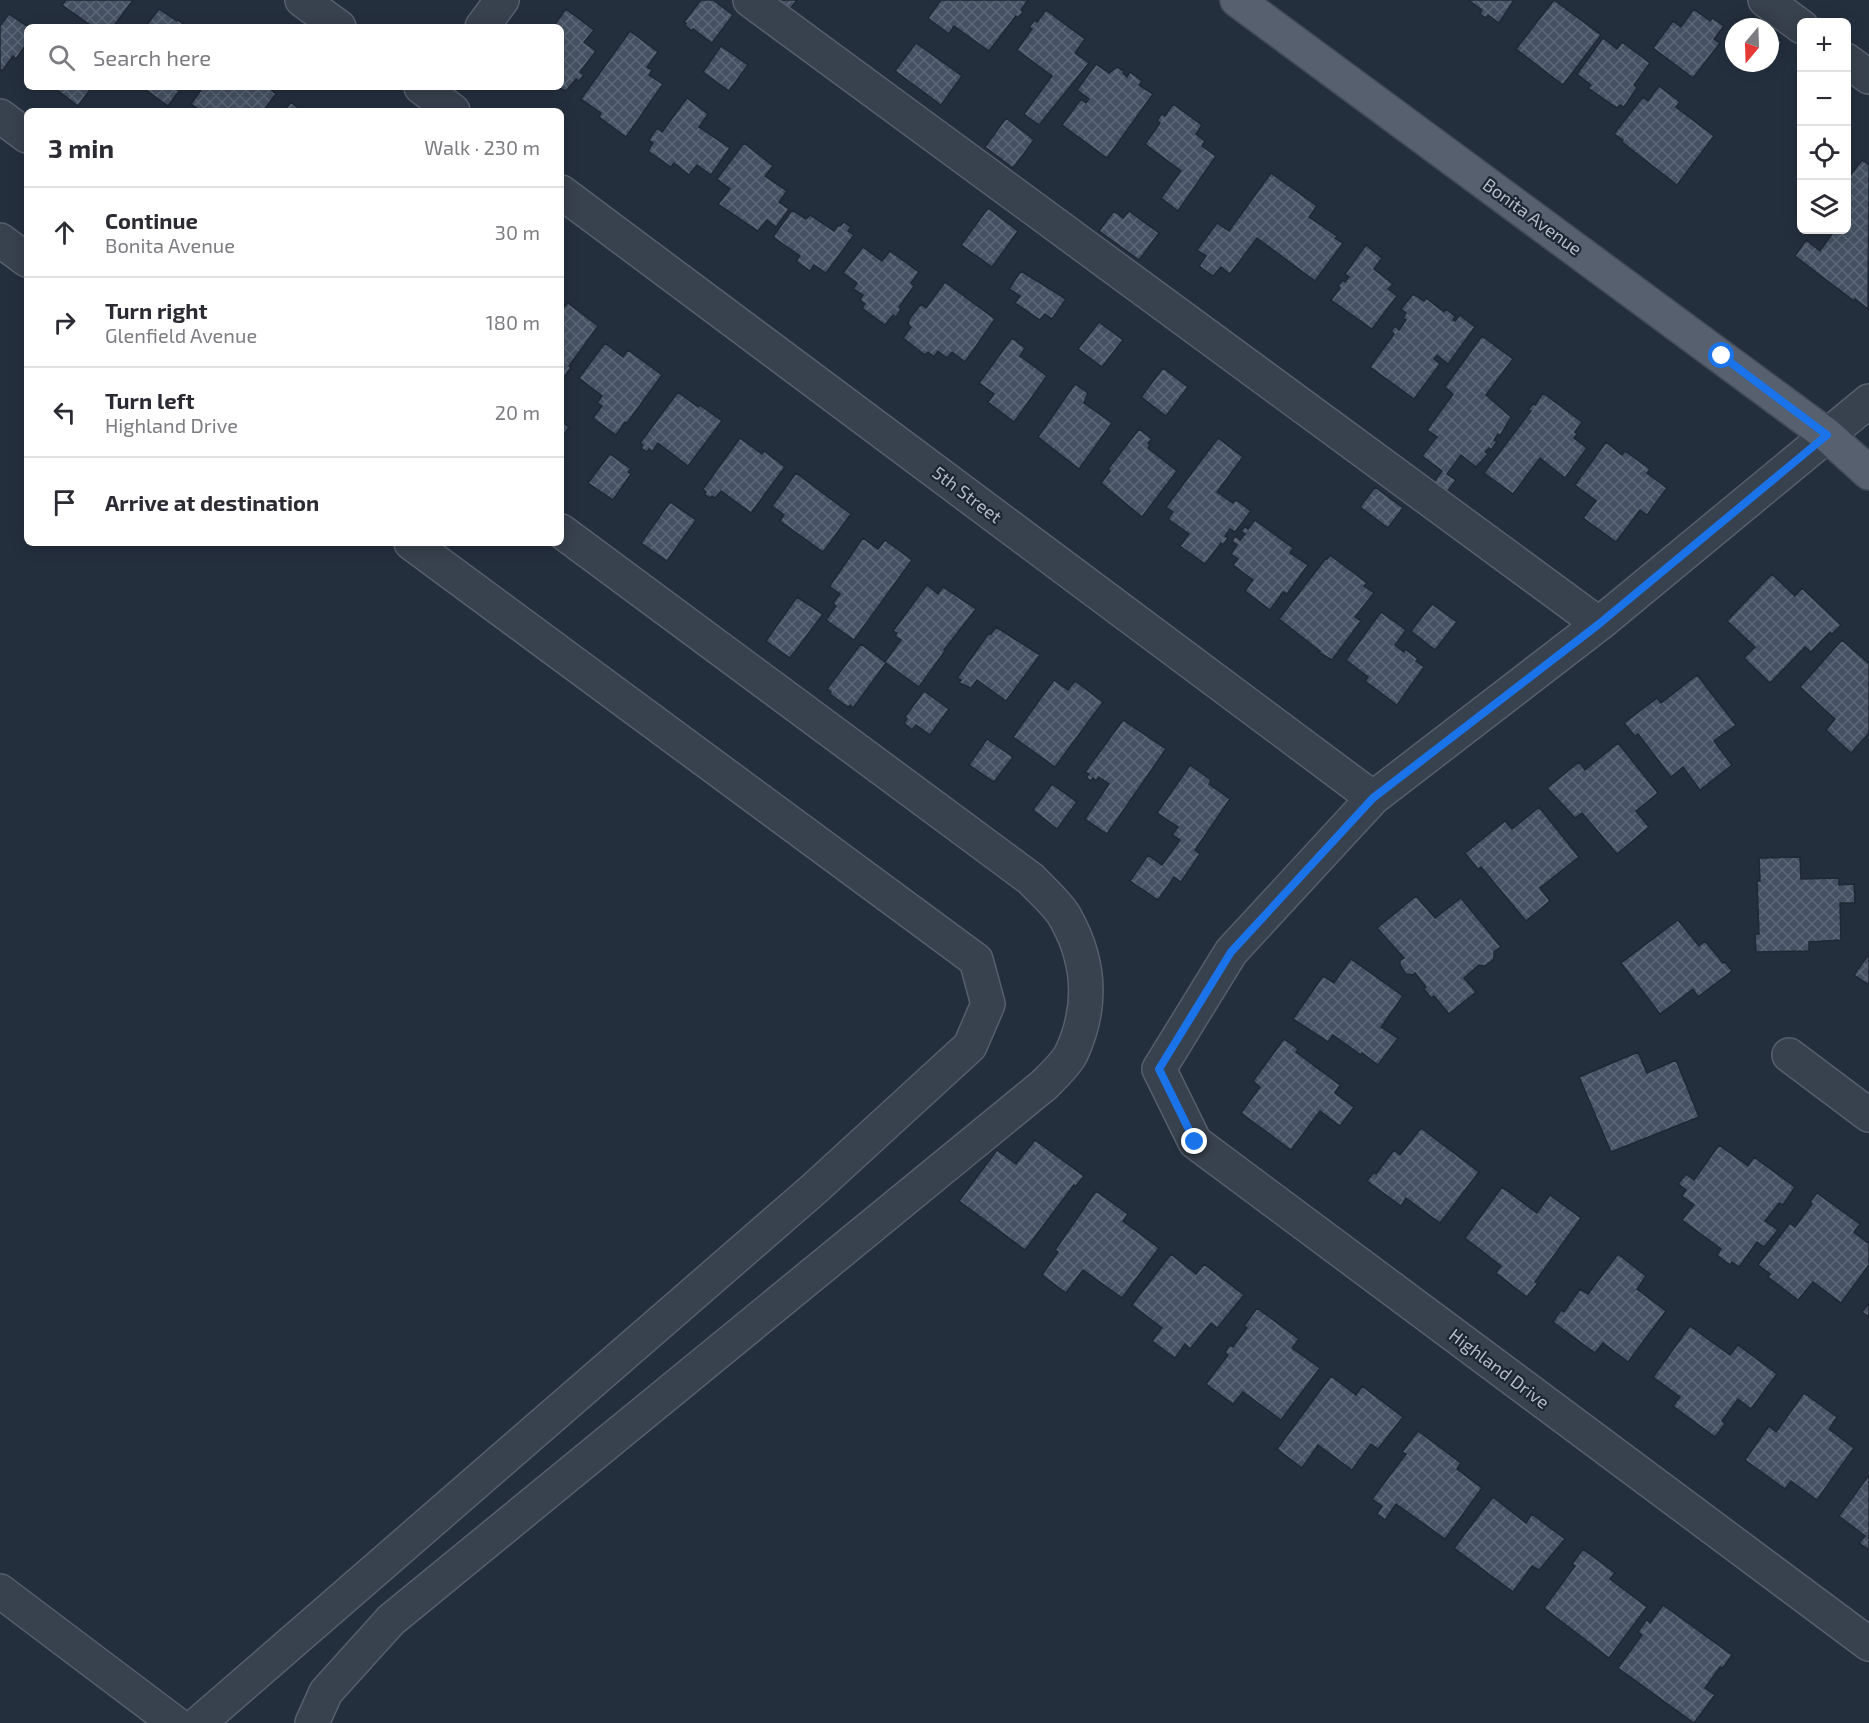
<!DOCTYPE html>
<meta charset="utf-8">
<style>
:root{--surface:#fff;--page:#f7f7f7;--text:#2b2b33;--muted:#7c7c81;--line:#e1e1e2}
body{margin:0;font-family:"Exo 2",sans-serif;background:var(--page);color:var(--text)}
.controls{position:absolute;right:18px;top:18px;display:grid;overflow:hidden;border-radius:9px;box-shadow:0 3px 15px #0003}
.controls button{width:54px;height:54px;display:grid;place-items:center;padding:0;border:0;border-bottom:2px solid var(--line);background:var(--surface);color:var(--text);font:30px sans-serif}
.compass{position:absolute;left:1725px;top:18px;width:54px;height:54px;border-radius:50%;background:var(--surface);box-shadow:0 3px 15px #0003;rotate:199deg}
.stop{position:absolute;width:18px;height:18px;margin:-14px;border:4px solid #1a73e8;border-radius:50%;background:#fff}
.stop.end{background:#1a73e8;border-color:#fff;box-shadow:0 2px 6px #0008}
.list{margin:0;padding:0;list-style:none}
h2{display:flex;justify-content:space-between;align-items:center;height:78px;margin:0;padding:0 24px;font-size:26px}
h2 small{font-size:20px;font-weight:400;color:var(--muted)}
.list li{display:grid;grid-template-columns:39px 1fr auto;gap:18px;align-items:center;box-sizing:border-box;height:90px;padding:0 24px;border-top:2px solid var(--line)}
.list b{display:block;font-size:22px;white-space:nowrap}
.list p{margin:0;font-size:20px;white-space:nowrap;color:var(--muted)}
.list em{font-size:20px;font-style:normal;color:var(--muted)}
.icon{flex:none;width:33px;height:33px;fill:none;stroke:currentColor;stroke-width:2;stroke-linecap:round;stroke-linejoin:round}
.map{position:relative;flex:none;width:1869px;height:1723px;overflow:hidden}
.search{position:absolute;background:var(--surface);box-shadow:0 3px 15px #0003;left:24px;top:24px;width:540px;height:66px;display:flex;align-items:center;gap:15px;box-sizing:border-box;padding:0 21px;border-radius:9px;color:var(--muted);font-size:22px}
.panel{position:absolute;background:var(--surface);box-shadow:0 3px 15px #0003;left:24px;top:108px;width:540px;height:438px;border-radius:9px}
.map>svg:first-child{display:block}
.building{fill:url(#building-cross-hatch);stroke:#1f2835;stroke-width:1.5}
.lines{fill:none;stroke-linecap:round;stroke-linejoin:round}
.minor-casing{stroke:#565f6c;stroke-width:36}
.major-casing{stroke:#414a57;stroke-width:36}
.minor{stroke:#38414e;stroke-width:33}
.major{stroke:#56606e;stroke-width:33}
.route{stroke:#1a73e8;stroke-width:8}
.labels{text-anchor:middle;stroke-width:4.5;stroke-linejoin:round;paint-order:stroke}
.street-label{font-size:18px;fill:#b4bcc9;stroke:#1d2633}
</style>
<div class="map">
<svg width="1869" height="1723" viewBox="0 0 1869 1723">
<defs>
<pattern id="building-cross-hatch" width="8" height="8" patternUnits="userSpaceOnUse" patternTransform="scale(1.5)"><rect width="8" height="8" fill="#455162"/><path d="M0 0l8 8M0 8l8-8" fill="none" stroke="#5d6877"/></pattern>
</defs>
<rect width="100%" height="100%" fill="#242f3e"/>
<path class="building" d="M 66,0 L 133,0 L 113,27 L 93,27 L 62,5 Z
M 701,0 L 713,0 L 733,15 L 712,43 L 693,29 L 692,31 L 685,25 L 686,23 L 684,22 Z
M 778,0 L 797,0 L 790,9 Z
M 941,0 L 1028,0 L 1021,10 L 1023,12 L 1018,18 L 1016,16 L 989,51 L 954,26 L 949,34 L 928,18 Z
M 1468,0 L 1514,0 L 1499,23 L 1488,15 L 1486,18 L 1480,14 L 1482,10 Z
M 1554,0 L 1601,35 L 1563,85 L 1516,49 Z
M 159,9 L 177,21 L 178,20 L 187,27 L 145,27 Z
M 566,9 L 594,30 L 584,42 L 596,51 L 580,72 L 584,75 L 579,81 L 576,79 L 566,91 L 557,87 L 561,87 L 561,27 L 553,27 Z
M 1694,9 L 1710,21 L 1712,18 L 1724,26 L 1714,39 L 1720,43 L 1693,78 L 1653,48 L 1673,21 L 1681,27 Z
M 1046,10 L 1085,39 L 1075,53 L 1089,63 L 1039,125 L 1024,114 L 1052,76 L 1017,50 L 1032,29 L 1029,27 L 1035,20 L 1037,22 Z
M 9,14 L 28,27 L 27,43 L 16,59 L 13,56 L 2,71 L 0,69 L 0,26 Z
M 1750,21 L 1753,23 L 1754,22 L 1761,27 L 1746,27 Z
M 630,31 L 658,52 L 647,67 L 652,70 L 649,75 L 663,84 L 626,137 L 599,117 L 601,113 L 581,99 Z
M 1770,33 L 1782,42 L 1770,59 Z
M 1603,38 L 1617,49 L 1622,42 L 1650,63 L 1634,85 L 1637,88 L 1624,107 L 1620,105 L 1617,108 L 1588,88 L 1591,85 L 1577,74 Z
M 916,43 L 962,76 L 941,105 L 895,71 Z
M 721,46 L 748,65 L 729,91 L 703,72 Z
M 1096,64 L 1109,73 L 1117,67 L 1124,71 L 1123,73 L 1127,77 L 1130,72 L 1142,81 L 1139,85 L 1153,94 L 1107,158 L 1062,125 L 1081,99 L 1086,103 L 1089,99 L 1077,90 Z
M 1659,86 L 1680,102 L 1676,107 L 1714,136 L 1677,185 L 1622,142 L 1623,140 L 1614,134 L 1643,97 L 1648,101 Z
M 53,87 L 92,87 L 78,106 Z
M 142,87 L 182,87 L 168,106 Z
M 203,87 L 267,87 L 276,94 L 263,111 L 201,111 L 191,104 Z
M 687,98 L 708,114 L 699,127 L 730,148 L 711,175 L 697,165 L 689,175 L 674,163 L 671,167 L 648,151 L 653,143 L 649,140 L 657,128 L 662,132 Z
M 291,102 L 302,111 L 284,111 Z
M 1173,104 L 1202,125 L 1196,134 L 1205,141 L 1202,146 L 1216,156 L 1178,211 L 1161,198 L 1181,171 L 1145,144 L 1160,123 L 1157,120 L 1162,114 L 1165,116 Z
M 1006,118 L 1034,140 L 1013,168 L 985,147 Z
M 744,143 L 773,166 L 765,176 L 787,191 L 779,202 L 789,209 L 776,227 L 767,220 L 758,231 L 718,204 L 730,189 L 717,179 Z
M 1862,160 L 1869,165 L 1868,309 L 1855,299 L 1854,301 L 1795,256 L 1806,240 L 1820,251 L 1834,231 L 1832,230 L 1846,230 L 1846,181 Z
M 1271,173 L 1317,206 L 1309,217 L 1337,236 L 1335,238 L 1343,243 L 1315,281 L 1257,238 L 1230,274 L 1221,267 L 1213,276 L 1199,266 L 1206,256 L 1197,250 L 1217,223 L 1229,231 Z
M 988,208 L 1018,231 L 992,267 L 961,245 Z
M 792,210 L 806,219 L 810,215 L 834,231 L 838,225 L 840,226 L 844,222 L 851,227 L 848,231 L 854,235 L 826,273 L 814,265 L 810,271 L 796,261 L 800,256 L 773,237 Z
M 1114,211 L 1123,218 L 1129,211 L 1159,233 L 1139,260 L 1099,231 Z
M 1366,245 L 1382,258 L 1374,269 L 1393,284 L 1388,289 L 1397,296 L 1372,329 L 1331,300 L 1340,288 L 1338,286 L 1343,280 L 1345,282 L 1349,277 L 1345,274 Z
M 863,247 L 882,261 L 890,251 L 919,272 L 911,283 L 914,286 L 899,307 L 901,309 L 896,317 L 893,315 L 885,325 L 862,308 L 865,304 L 860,300 L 863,295 L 853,289 L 857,283 L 843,273 Z
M 1021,271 L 1066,299 L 1052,319 L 1045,314 L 1040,320 L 1015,303 L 1020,296 L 1009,289 Z
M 945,282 L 995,319 L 965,362 L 952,352 L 947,358 L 938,351 L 934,357 L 928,352 L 925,355 L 903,338 L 911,327 L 908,324 L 910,318 L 921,304 L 926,308 Z
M 1413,294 L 1424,301 L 1426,298 L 1444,312 L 1446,309 L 1455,316 L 1453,320 L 1455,321 L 1460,315 L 1475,327 L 1448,364 L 1437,355 L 1434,359 L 1440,364 L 1414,399 L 1370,367 L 1394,334 L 1391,331 L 1395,326 L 1399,330 L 1406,320 L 1403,318 L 1406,313 L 1401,309 Z
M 568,303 L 598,326 L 569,366 L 571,368 L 561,381 L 561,310 Z
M 1099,322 L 1123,340 L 1102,367 L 1078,349 Z
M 1482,336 L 1513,359 L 1486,395 L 1511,417 L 1500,436 L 1498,434 L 1494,440 L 1497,442 L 1491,450 L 1489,448 L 1485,452 L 1488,454 L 1476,467 L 1461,455 L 1447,474 L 1456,480 L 1447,492 L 1434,482 L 1442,471 L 1422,456 L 1437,437 L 1427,430 L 1453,394 L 1445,387 Z
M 1012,338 L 1025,348 L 1020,356 L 1047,376 L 1014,422 L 988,402 L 994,394 L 979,383 Z
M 605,343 L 623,357 L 628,350 L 662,375 L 627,423 L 625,422 L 616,435 L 593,418 L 602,406 L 597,403 L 602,396 L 579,378 Z
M 1163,368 L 1188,387 L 1166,416 L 1141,397 Z
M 1075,384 L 1088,393 L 1084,403 L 1112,423 L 1079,469 L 1038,437 Z
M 678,392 L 698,407 L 700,405 L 722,421 L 688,466 L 658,443 L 652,452 L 649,449 L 647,452 L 641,448 L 643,445 L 640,443 Z
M 1543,393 L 1582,422 L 1575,432 L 1577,434 L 1574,438 L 1587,448 L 1565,478 L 1540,458 L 1513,494 L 1484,473 L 1531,411 L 1528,410 L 1533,404 L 1535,405 Z
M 561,421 L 569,427 L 561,438 Z
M 1139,429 L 1152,439 L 1148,443 L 1150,445 L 1148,448 L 1177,471 L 1142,517 L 1101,483 L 1110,471 L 1108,469 Z
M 740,438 L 762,454 L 764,451 L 785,467 L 751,513 L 721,491 L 715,498 L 712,496 L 710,498 L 705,495 L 706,492 L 703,489 Z
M 1218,438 L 1243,457 L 1217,492 L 1233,503 L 1236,500 L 1251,511 L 1235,532 L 1230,529 L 1225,536 L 1228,538 L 1223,545 L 1221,543 L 1205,564 L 1180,546 L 1189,534 L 1168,519 L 1173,512 L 1166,507 Z
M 1606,442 L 1622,455 L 1625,451 L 1650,469 L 1647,473 L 1667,488 L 1647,515 L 1640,510 L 1616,542 L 1583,518 L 1596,501 L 1575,485 Z
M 610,454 L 631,469 L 628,472 L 631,474 L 613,500 L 588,483 Z
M 796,473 L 851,514 L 823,552 L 780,521 L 784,515 L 772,506 Z
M 1375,487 L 1403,508 L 1388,528 L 1360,507 Z
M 670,502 L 696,520 L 667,561 L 641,543 Z
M 1255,520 L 1293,548 L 1290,553 L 1308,565 L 1287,594 L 1283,592 L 1270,610 L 1245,591 L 1253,580 L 1233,565 L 1238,559 L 1231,554 L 1237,545 L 1232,541 L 1235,536 L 1240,540 L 1245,534 L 1241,531 L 1245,526 L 1248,529 Z
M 863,538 L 878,549 L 885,540 L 912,560 L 854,640 L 826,620 L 836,606 L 833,603 L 840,594 L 830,587 L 831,584 Z
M 1330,555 L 1367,583 L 1364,586 L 1374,593 L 1355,617 L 1361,621 L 1332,660 L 1318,652 L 1320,651 L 1279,619 L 1326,558 L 1327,559 Z
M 1772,574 L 1795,596 L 1802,588 L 1841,625 L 1832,634 L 1830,632 L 1811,652 L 1805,647 L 1770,683 L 1744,658 L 1755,647 L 1727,621 Z
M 927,585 L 938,594 L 943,587 L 976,609 L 944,650 L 945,651 L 919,687 L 886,663 L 853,708 L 850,705 L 848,707 L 830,694 L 831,692 L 827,689 L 861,644 L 885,662 L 901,640 L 895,636 L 897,633 L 893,631 Z
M 797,597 L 823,614 L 790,658 L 766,641 Z
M 1432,604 L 1457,622 L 1435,650 L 1411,631 Z
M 1381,612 L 1406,630 L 1395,645 L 1404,652 L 1405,649 L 1418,659 L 1416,661 L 1424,667 L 1397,705 L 1365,681 L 1368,677 L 1346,660 Z
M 996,627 L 1040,655 L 1006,701 L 977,680 L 971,688 L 959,683 L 961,680 L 957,678 L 989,633 L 991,634 Z
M 1842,640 L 1868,663 L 1869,662 L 1869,733 L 1851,753 L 1826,730 L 1835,719 L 1800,687 Z
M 1697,675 L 1736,725 L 1714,741 L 1732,765 L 1700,790 L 1683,767 L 1671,777 L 1638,734 L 1635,736 L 1624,723 L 1657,698 L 1661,703 Z
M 1054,680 L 1068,690 L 1075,681 L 1103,702 L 1055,767 L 1013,737 Z
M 924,691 L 949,709 L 930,735 L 916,725 L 912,730 L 904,723 L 907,719 L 905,717 Z
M 1123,720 L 1166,749 L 1107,834 L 1085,819 L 1109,784 L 1099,777 L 1096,781 L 1093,778 L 1091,781 L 1086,778 L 1089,774 L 1085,772 Z
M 987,739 L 1013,757 L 994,782 L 969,765 Z
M 1618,743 L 1658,793 L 1636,811 L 1649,827 L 1617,854 L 1582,813 L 1575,818 L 1547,788 L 1579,762 L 1585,770 Z
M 1190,765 L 1211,780 L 1209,784 L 1230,799 L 1195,850 L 1200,854 L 1181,882 L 1174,877 L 1158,900 L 1130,881 L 1148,855 L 1162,865 L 1180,840 L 1172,835 L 1178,827 L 1157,813 Z
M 1052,784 L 1077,802 L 1057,829 L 1033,810 Z
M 1539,807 L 1579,857 L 1540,888 L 1550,901 L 1526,921 L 1481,867 L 1478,869 L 1465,853 L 1505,821 L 1512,829 Z
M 1800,857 L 1801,879 L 1839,878 L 1839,885 L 1854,884 L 1855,903 L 1840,903 L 1841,940 L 1809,942 L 1809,951 L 1756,952 L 1755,934 L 1759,934 L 1757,881 L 1760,881 L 1759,858 Z
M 1416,896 L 1435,918 L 1461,898 L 1501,947 L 1494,952 L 1494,959 L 1485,966 L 1479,965 L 1464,978 L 1476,992 L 1449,1014 L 1434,996 L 1431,998 L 1424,989 L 1426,987 L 1415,973 L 1413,975 L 1406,974 L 1400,965 L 1400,960 L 1404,958 L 1377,928 Z
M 1678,920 L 1699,946 L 1705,941 L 1723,963 L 1725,962 L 1732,971 L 1698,997 L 1693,989 L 1660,1014 L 1621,963 Z
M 1869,954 L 1869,985 L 1854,975 Z
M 1351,959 L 1403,996 L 1381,1027 L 1398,1038 L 1378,1065 L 1362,1053 L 1361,1055 L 1333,1035 L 1328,1042 L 1293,1019 L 1323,976 L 1334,983 Z
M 1284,1039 L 1298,1049 L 1296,1052 L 1340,1085 L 1335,1093 L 1354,1107 L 1340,1126 L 1320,1111 L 1291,1150 L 1241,1113 L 1260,1087 L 1253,1081 Z
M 1638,1052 L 1647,1073 L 1676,1060 L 1699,1117 L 1611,1152 L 1579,1077 Z
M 1421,1128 L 1479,1172 L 1440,1223 L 1406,1198 L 1401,1206 L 1367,1181 L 1374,1172 L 1376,1174 L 1394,1150 L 1400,1155 Z
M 1035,1140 L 1084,1176 L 1075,1187 L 1074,1185 L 1025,1250 L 959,1201 L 997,1150 L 1016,1164 Z
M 1719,1145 L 1748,1166 L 1754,1157 L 1795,1187 L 1783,1205 L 1779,1203 L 1765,1221 L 1778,1230 L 1764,1247 L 1757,1242 L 1739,1267 L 1732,1262 L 1730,1265 L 1717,1255 L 1721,1249 L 1682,1220 L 1694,1205 L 1682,1196 L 1686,1190 L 1678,1184 L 1686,1174 L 1694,1180 Z
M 1502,1187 L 1537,1213 L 1550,1195 L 1581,1218 L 1535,1282 L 1538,1283 L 1527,1297 L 1496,1273 L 1501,1266 L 1465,1238 Z
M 1096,1191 L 1128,1214 L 1123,1221 L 1159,1248 L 1122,1298 L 1083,1270 L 1066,1293 L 1042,1275 L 1058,1252 L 1055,1250 Z
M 1817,1193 L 1860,1224 L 1854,1232 L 1869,1244 L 1869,1265 L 1841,1303 L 1813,1282 L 1798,1300 L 1768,1277 L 1770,1274 L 1758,1265 L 1790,1223 L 1795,1227 L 1812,1204 L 1810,1202 Z
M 1171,1254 L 1196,1274 L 1204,1264 L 1244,1295 L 1217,1328 L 1211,1323 L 1190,1349 L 1185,1344 L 1175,1358 L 1152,1341 L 1162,1328 L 1132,1305 Z
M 1618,1254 L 1646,1276 L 1637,1289 L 1666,1311 L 1628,1362 L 1603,1343 L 1595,1353 L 1553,1322 L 1561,1310 L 1564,1312 L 1580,1289 L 1588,1294 Z
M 1869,1303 L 1869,1317 L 1862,1312 Z
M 1257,1308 L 1299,1339 L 1292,1348 L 1320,1368 L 1281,1420 L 1243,1392 L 1233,1404 L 1206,1384 L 1228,1355 L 1225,1352 L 1230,1345 L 1233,1347 L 1247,1328 L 1244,1326 Z
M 1690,1326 L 1730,1355 L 1738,1345 L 1777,1374 L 1751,1409 L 1738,1399 L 1722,1421 L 1725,1424 L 1715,1437 L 1673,1406 L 1680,1397 L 1653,1377 Z
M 1331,1376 L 1356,1395 L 1362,1386 L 1403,1417 L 1378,1449 L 1371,1444 L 1352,1470 L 1318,1445 L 1302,1468 L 1277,1449 Z
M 1804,1393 L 1837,1417 L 1829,1429 L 1854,1448 L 1817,1500 L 1791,1481 L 1785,1489 L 1745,1460 L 1769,1426 L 1776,1432 Z
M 1418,1431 L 1461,1463 L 1457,1469 L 1482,1488 L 1445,1539 L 1396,1504 L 1385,1520 L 1377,1514 L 1382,1506 L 1372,1499 L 1406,1454 L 1402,1452 Z
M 1869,1475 L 1869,1550 L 1859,1543 L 1865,1536 L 1839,1516 Z
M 1493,1497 L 1526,1523 L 1532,1514 L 1565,1539 L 1539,1570 L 1532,1566 L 1513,1592 L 1454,1548 Z
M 1583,1549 L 1615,1573 L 1610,1579 L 1647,1607 L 1609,1658 L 1544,1608 L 1575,1566 L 1572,1564 Z
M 1663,1605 L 1732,1655 L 1723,1668 L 1720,1667 L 1705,1688 L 1715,1695 L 1694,1723 L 1618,1668 L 1642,1635 L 1638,1632 L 1647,1619 L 1650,1623 Z"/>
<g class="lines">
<g class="minor-casing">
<path id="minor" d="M 302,0 L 339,27
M 750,0 L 1599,624
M 1765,0 L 1802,27
M 482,27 L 502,0
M 1846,60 L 1869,77
M 421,87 L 453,111
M 0,116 L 27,136
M 561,192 L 1373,798
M 0,240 L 27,260
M 1869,401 L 1599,624 L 1373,798 L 1231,952 L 1159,1069 L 1195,1142 L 1869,1644
M 1789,1055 L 1869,1115
M 0,1591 L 175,1723
M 199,1723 L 814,1189 L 970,1046 L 988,1004 L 976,960 L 411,543
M 312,1723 L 326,1692 L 391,1620 L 1044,1085 C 1053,1076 1065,1065 1071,1054 C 1093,1007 1090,961 1065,917 C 1057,903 1042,891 1031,879 L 561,531"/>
</g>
<g class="major-casing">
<path id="major" d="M 1237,0 L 1827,435 L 1869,473"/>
</g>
<use href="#minor" class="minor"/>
<use href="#major" class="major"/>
</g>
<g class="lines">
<path class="route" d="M 1195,1142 L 1159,1069 L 1231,952 L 1373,798 L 1599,624 L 1827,435 L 1722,356"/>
</g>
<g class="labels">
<g class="street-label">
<text transform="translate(1532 217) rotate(36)" y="6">Bonita Avenue</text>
<text transform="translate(967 495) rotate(37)" y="6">5th Street</text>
<text transform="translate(1499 1369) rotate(37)" y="6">Highland Drive</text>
</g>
</g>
</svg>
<div class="controls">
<button>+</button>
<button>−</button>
<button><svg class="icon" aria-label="locate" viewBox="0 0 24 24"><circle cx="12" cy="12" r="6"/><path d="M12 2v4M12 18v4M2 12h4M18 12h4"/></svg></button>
<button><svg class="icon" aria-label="layers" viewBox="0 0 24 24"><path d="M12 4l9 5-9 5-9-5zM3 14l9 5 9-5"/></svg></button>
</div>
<svg class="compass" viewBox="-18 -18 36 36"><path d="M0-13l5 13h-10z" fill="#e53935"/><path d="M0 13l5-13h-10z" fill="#7c7c81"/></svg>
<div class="stop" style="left:1722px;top:356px"></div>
<div class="stop end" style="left:1195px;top:1142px"></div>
<div class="search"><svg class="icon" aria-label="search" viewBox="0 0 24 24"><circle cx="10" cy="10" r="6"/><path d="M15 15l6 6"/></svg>Search here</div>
<section class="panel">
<h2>3 min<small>Walk · 230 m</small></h2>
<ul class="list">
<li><svg class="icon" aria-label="ahead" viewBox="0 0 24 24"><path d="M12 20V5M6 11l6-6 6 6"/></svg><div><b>Continue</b><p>Bonita Avenue</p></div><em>30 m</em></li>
<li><svg class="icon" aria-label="right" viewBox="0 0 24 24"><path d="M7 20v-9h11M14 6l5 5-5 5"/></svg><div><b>Turn right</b><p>Glenfield Avenue</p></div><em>180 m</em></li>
<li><svg class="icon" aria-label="left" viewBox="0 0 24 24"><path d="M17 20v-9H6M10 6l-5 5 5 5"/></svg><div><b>Turn left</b><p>Highland Drive</p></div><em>20 m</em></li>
<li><svg class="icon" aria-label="arrive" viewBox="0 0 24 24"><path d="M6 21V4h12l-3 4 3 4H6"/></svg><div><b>Arrive at destination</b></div></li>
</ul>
</section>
</div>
